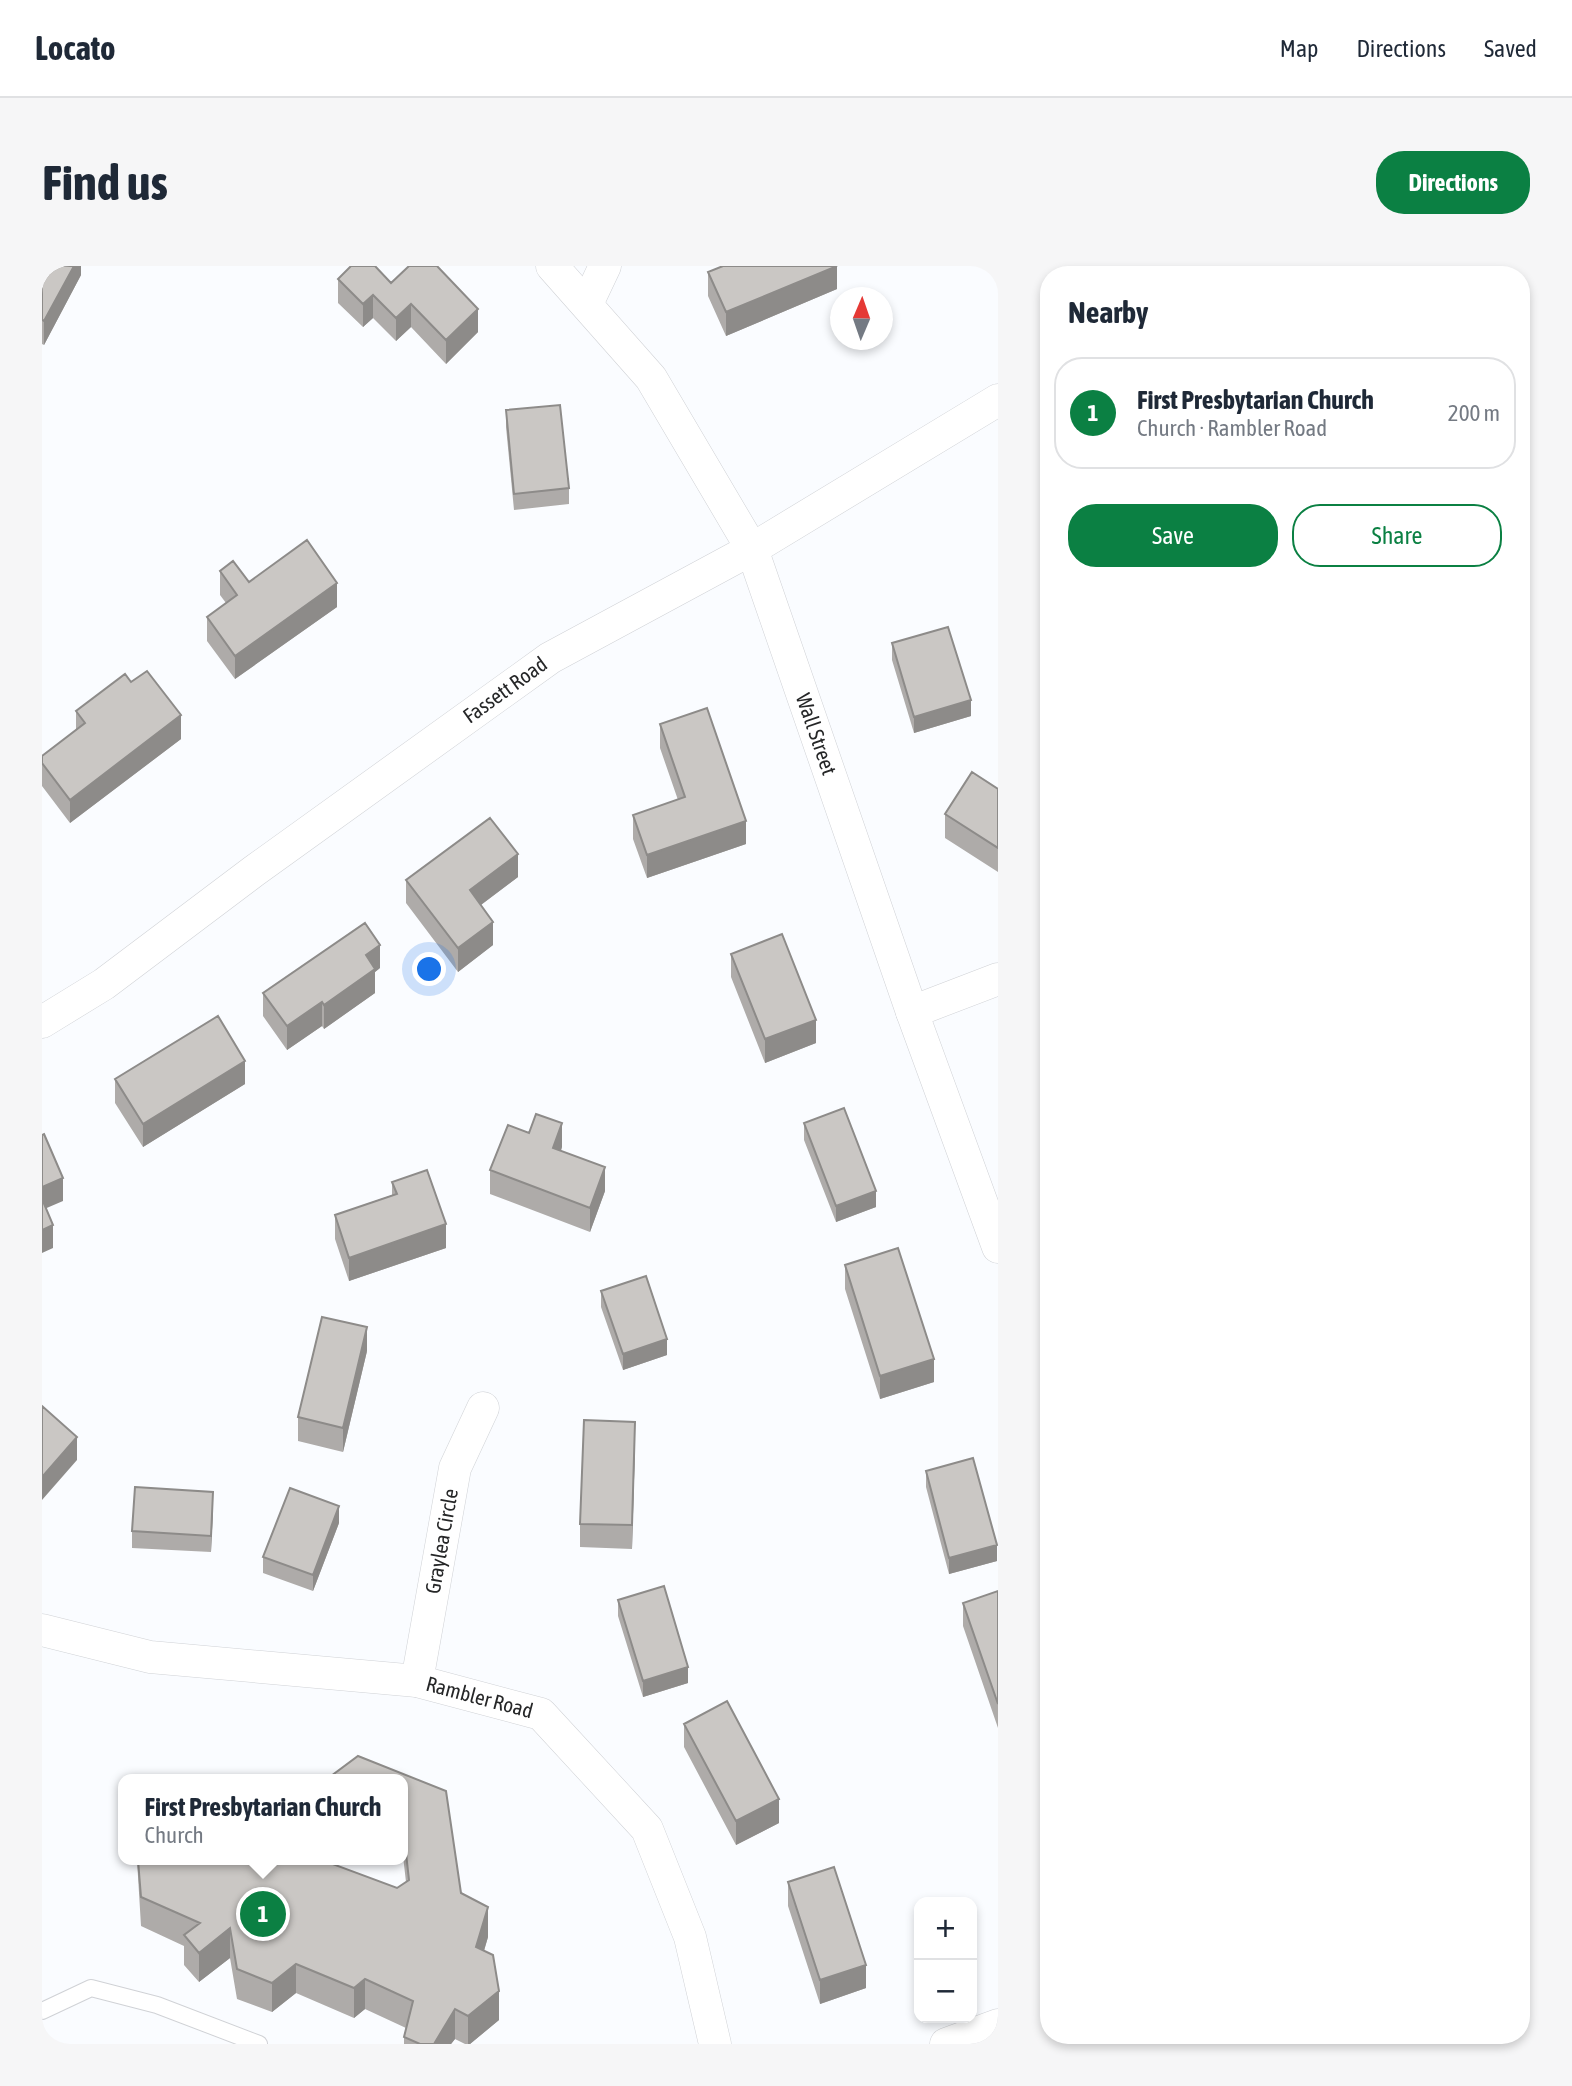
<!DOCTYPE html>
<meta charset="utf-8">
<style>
:root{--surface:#fff;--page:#f6f6f7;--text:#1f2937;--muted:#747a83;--line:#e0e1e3;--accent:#0b8043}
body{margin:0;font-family:"Asap Condensed",sans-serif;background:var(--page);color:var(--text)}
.controls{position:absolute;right:21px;bottom:21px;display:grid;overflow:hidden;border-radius:14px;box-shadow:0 4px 10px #0003}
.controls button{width:63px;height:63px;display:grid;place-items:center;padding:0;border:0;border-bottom:2px solid var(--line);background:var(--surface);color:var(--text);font:35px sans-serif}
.compass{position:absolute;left:788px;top:21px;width:63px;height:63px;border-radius:50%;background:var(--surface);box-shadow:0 4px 10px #0003;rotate:2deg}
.you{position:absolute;left:388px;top:704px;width:24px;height:24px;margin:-18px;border:5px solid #fff;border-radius:50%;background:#1a73e8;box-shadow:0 0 0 10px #1a73e833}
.badge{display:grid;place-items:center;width:46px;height:46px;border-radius:50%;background:var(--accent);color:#fff;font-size:23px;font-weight:700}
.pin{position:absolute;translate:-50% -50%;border:4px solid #fff;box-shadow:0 2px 7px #0006}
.popup{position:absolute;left:76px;top:1508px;width:290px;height:91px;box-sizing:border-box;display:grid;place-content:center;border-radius:14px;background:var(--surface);filter:drop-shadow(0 2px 5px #0005);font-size:23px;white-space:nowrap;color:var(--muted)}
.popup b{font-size:26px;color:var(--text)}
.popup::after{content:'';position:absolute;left:50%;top:100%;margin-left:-14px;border:14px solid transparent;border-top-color:var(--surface)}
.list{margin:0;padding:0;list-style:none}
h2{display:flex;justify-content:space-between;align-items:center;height:91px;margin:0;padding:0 28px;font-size:30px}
h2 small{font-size:23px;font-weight:400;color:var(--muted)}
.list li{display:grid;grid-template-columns:46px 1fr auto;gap:21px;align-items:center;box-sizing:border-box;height:112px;margin:0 14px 14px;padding:0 14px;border:2px solid var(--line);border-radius:28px}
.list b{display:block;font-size:26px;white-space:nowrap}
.list p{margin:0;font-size:23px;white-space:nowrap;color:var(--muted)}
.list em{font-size:23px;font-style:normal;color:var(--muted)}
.actions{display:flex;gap:14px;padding:21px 28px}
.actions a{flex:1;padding:16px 0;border:2px solid var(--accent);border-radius:28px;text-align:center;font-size:24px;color:var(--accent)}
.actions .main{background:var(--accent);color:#fff}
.map{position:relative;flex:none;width:956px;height:1778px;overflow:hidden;border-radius:28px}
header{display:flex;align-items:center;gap:42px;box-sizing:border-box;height:98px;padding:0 35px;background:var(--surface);border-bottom:2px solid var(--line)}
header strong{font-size:33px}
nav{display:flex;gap:38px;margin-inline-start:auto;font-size:24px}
.intro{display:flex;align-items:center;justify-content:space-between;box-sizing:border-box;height:168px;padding:0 42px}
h1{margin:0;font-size:49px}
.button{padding:18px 32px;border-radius:28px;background:var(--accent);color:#fff;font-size:24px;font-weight:700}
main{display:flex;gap:42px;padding:0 42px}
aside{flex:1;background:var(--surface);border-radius:28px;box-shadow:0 4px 10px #0003}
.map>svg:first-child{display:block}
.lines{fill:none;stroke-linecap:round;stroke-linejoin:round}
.service-casing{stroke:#d0d2d6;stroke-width:18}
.minor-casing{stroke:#d0d2d6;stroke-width:33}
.service{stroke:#fff;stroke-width:16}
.minor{stroke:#fff;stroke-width:32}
.wall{fill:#aeaba9}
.shaded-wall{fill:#8d8b89}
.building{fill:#cac7c4;stroke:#8d8b89;stroke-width:2}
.labels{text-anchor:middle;stroke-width:6;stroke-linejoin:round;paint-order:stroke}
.street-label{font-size:21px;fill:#262728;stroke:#fff}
</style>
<header>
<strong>Locato</strong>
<nav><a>Map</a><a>Directions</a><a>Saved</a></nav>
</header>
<div class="intro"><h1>Find us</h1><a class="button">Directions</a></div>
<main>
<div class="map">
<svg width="956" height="1778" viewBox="0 0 956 1778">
<rect width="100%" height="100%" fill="#fafcff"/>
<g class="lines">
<g class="service-casing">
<path id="service" d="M 0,1745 L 49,1722 L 115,1739 L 217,1778"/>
</g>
<g class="minor-casing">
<g id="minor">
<path id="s1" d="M 510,0 L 609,112 L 710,283 L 870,746 L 956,981"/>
<path d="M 545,38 L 563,0"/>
<path d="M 870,746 L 956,713"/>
<path id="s2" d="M 0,756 L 62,718 L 212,605 L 508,392 L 710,283 L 956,134"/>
<path id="s3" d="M 0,1364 L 108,1391 L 375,1415 L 499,1448 L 605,1563 L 648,1671 L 673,1778"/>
<path id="s4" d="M 375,1415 L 413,1202 L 441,1142"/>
<path d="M 904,1778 L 956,1759"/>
</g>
</g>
<use href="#service" class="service"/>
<use href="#minor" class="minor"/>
</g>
<path class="wall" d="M 0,0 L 39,0 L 39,9 L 2,79 L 0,78 Z
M 666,6 L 795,23 L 684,70 L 666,30 Z
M 296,13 L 349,17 L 436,66 L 404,98 L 369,61 L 354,75 L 331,52 L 321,61 L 296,37 Z
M 464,144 L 527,222 L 527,238 L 472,244 L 464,161 Z
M 178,305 L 207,316 L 295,341 L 193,413 L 165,375 L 165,351 L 184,337 L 178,329 Z
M 850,377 L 929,450 L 872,467 L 850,394 Z
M 89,416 L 139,473 L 28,557 L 0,520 L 0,490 L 34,464 L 34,445 Z
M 618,458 L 704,578 L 605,612 L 591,573 L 591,549 L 636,534 L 618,482 Z
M 956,523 L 956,606 L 903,572 L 903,548 Z
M 476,611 L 439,639 L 451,679 L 416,706 L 364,637 L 364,614 Z
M 689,688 L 774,777 L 723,797 L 689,711 Z
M 338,702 L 333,706 L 333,727 L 282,763 L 280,760 L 245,784 L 221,750 L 221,727 Z
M 73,813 L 203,818 L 101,881 L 73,837 Z
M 762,857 L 834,941 L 794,956 L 762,874 Z
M 520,881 L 519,885 L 563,925 L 548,966 L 448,928 L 448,904 Z
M 350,916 L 404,982 L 307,1015 L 293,973 L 293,949 L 350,929 Z
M 803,999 L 892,1116 L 838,1133 L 803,1023 Z
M 559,1025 L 625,1089 L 581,1104 L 559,1041 Z
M 325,1085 L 301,1186 L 256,1175 L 256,1151 Z
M 593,1180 L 590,1283 L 538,1281 L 538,1258 Z
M 884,1205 L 955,1295 L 907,1308 L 884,1221 Z
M 171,1243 L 169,1286 L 90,1282 L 90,1265 Z
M 297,1257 L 271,1325 L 221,1307 L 221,1291 Z
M 956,1325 L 956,1462 L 921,1360 L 921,1337 Z
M 576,1334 L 646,1417 L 601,1431 L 576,1350 Z
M 642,1458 L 737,1557 L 694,1579 L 642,1481 Z
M 316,1490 L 404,1525 L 419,1627 L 446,1641 L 446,1671 L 442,1685 L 451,1689 L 457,1725 L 457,1754 L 428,1778 L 423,1778 L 413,1773 L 409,1778 L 362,1778 L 362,1771 L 364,1762 L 323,1743 L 312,1752 L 254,1727 L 230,1746 L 195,1733 L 188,1692 L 157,1716 L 142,1699 L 142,1680 L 99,1660 L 95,1594 L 290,1594 L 286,1596 L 355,1622 L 364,1616 L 361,1590 L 361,1513 L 285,1513 Z
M 746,1616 L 824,1722 L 778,1738 L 746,1640 Z"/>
<path class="shaded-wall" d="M 32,0 L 39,0 L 39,9 L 2,79 L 2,55 Z
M 795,0 L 795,23 L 684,70 L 684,46 Z
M 331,29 L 331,52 L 321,61 L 321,38 Z
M 369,38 L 369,61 L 354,75 L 354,52 Z
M 436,43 L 436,66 L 404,98 L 404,74 Z
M 295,317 L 295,341 L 193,413 L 193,390 Z
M 929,434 L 929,450 L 872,467 L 872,451 Z
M 139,449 L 139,473 L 28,557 L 28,534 Z
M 704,555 L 704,578 L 605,612 L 605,589 Z
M 476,588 L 476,611 L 428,647 L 428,624 Z
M 451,656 L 451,679 L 416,706 L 416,682 Z
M 338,679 L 338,702 L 333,706 L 333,727 L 282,763 L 282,739 L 324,689 Z
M 280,736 L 280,760 L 245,784 L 245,760 Z
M 774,754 L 774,777 L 723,797 L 723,773 Z
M 203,795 L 203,818 L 101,881 L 101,858 Z
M 520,857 L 520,881 L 511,905 L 511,882 Z
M 563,901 L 563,925 L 548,966 L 548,942 Z
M 21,912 L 21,935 L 0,944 L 0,921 Z
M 834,925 L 834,941 L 794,956 L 794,940 Z
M 404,958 L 404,982 L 307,1015 L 307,992 Z
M 11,959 L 11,982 L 0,987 L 0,964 Z
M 325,1061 L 325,1085 L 301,1186 L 301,1162 Z
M 625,1073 L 625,1089 L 581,1104 L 581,1088 Z
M 892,1093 L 892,1116 L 838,1133 L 838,1110 Z
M 593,1156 L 593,1180 L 590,1283 L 590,1259 Z
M 35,1171 L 35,1194 L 0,1234 L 0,1211 Z
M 171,1226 L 171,1243 L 169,1286 L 169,1270 Z
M 297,1240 L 297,1257 L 271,1325 L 271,1309 Z
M 955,1279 L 955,1295 L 907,1308 L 907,1292 Z
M 646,1401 L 646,1417 L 601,1431 L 601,1415 Z
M 737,1533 L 737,1557 L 694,1579 L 694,1555 Z
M 446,1641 L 446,1671 L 434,1711 L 434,1681 Z
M 188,1662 L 188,1692 L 157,1716 L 157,1687 Z
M 254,1698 L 254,1727 L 230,1746 L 230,1717 Z
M 824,1699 L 824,1722 L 778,1738 L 778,1714 Z
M 323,1713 L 323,1743 L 312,1752 L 312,1722 Z
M 457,1725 L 457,1754 L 428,1778 L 426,1778 L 426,1750 Z
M 413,1743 L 413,1773 L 409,1778 L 392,1778 Z"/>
<path class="building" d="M 0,0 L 32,0 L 2,55 L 0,54 Z
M 309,0 L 333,0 L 349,17 L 367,0 L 395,0 L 436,43 L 404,74 L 369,38 L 354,52 L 331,29 L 321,38 L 296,13 Z
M 681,0 L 795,0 L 684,46 L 666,6 Z
M 518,139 L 527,222 L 472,228 L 464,144 Z
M 265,274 L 295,317 L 193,390 L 165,351 L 195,329 L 178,305 L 191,295 L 207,316 Z
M 906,361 L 929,434 L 872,451 L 850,377 Z
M 105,405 L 139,449 L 28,534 L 0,497 L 0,490 L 43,457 L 34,445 L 83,408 L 89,416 Z
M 665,442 L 704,555 L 605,589 L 591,549 L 643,531 L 618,458 Z
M 930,506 L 956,523 L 956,582 L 903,548 Z
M 448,552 L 476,588 L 428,624 L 451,656 L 416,682 L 364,614 Z
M 323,657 L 338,679 L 324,689 L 333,703 L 282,739 L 280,736 L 245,760 L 221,727 Z
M 740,668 L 774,754 L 723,773 L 689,688 Z
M 176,750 L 203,795 L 101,858 L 73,813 Z
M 802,842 L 834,925 L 794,940 L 762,857 Z
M 494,848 L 520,857 L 511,882 L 563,901 L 548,942 L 448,904 L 466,859 L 487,867 Z
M 2,868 L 21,912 L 0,921 L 0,869 Z
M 385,904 L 404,958 L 307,992 L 293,949 L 355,928 L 350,916 Z
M 0,933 L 11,959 L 0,964 Z
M 856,982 L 892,1093 L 838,1110 L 803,999 Z
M 604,1010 L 625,1073 L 581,1088 L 559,1025 Z
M 280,1051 L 325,1061 L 301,1162 L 256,1151 Z
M 0,1140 L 35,1171 L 0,1211 Z
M 542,1154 L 593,1156 L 590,1259 L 538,1258 Z
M 931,1192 L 955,1279 L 907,1292 L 884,1205 Z
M 93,1221 L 171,1226 L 169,1270 L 90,1265 Z
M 248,1222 L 297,1240 L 271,1309 L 221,1291 Z
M 622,1320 L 646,1401 L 601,1415 L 576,1334 Z
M 956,1325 L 956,1438 L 921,1337 Z
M 685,1435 L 737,1533 L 694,1555 L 642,1458 Z
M 316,1490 L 404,1525 L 419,1627 L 446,1641 L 434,1681 L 451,1689 L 457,1725 L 426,1750 L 413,1743 L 392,1778 L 378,1778 L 362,1771 L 371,1735 L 323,1713 L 312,1722 L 254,1698 L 230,1717 L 195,1703 L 188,1662 L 157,1687 L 142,1669 L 158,1657 L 99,1631 L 96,1594 L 283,1594 L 285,1596 L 355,1622 L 367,1614 L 361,1560 L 361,1513 L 285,1513 Z
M 792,1601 L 824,1699 L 778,1714 L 746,1616 Z"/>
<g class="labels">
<g class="street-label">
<text dy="7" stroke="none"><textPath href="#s2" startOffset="570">Fassett Road</textPath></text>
<text dy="7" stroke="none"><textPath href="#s1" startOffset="544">Wall Street</textPath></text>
<text dy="7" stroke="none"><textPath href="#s4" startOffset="142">Graylea Circle</textPath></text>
<text dy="7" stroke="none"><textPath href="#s3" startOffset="444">Rambler Road</textPath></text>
</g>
</g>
</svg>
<div class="controls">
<button>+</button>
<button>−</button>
</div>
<svg class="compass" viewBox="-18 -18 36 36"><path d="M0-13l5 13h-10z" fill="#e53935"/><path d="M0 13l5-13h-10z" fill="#747a83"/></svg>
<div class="you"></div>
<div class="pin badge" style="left:221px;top:1648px">1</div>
<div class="popup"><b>First Presbytarian Church</b>Church</div>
</div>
<aside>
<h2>Nearby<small></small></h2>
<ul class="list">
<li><span class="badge">1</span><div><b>First Presbytarian Church</b><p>Church · Rambler Road</p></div><em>200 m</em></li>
</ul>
<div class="actions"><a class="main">Save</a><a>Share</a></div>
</aside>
</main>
